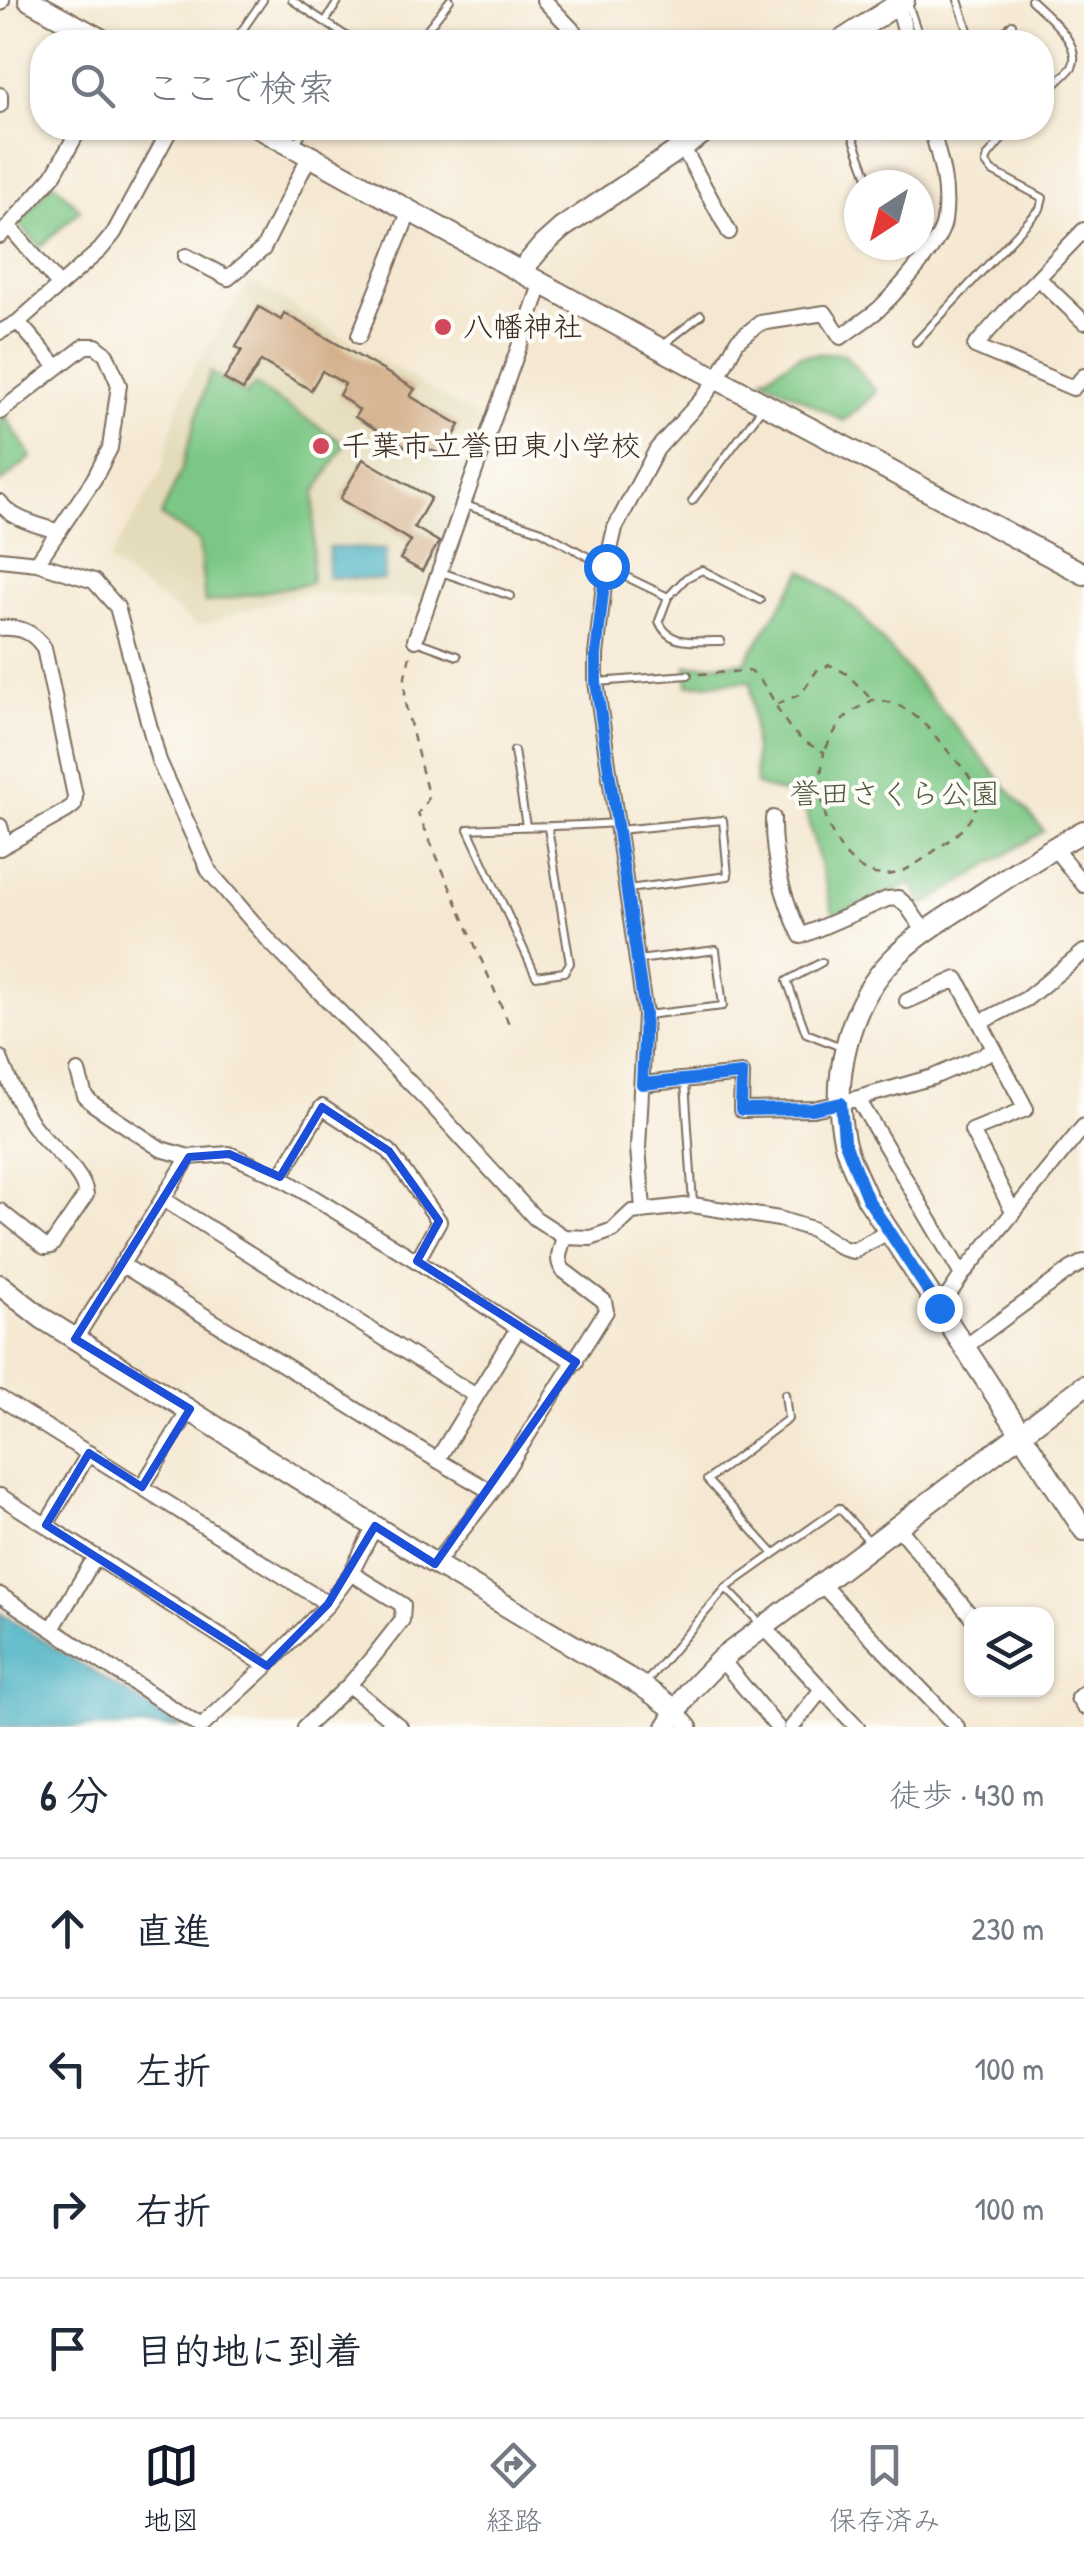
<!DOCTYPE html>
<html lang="ja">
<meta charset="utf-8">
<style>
:root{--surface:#fff;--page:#f2f2f3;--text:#1f2937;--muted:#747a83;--line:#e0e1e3;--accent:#111827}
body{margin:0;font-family:"Patrick Hand","Klee One",sans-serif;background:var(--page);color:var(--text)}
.controls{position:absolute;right:30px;bottom:30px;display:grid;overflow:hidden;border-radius:20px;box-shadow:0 2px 8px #0004}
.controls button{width:90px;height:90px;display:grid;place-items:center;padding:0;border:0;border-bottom:2px solid var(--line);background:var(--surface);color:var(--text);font:50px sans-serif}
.compass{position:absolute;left:844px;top:170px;width:90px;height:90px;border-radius:50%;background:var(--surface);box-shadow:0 2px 8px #0004;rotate:216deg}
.stop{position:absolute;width:30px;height:30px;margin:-22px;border:8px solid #1a73e8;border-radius:50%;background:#fff}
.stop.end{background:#1a73e8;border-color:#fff;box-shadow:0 2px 10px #0008}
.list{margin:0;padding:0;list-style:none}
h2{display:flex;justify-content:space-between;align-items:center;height:130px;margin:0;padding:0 40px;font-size:42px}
h2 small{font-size:32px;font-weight:400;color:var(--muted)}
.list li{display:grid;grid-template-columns:65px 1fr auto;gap:30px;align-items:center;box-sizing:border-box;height:140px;padding:0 40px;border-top:2px solid var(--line)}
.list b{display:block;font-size:38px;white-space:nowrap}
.list em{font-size:32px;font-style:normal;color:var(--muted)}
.icon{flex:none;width:55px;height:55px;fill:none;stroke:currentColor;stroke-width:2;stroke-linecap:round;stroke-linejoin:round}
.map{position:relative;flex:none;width:1084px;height:1727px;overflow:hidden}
.search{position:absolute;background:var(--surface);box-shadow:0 2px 8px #0004;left:30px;right:30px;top:30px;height:110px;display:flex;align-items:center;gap:25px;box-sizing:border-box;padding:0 35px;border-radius:40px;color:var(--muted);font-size:38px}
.sheet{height:690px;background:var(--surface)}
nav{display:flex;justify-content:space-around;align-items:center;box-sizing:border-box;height:140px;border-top:2px solid var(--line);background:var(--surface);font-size:28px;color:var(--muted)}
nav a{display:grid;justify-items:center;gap:5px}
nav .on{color:var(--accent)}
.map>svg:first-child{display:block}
.built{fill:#e4dbba}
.green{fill:#7cc785;stroke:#5c7852;stroke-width:2.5}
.water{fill:#42aec1;stroke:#3e6c70;stroke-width:2.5}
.building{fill:#d1aa84}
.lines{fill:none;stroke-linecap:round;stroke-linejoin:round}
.lane-casing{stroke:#7c6c5d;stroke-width:10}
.street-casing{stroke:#7c6c5d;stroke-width:18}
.secondary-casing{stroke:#7c6c5d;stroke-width:24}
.path{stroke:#7c6c5d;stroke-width:2.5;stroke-dasharray:8 8;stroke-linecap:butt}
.lane{stroke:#fff;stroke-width:6}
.street{stroke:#fff;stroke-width:14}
.secondary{stroke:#fff;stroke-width:20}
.route{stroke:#1a73e8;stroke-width:12}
.marked{fill:none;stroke:#1d4ed8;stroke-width:8;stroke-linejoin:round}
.poi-dot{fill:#d1495b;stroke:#fdfcf7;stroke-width:4}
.labels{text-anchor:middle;stroke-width:8;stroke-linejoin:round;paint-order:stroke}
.poi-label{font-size:30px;fill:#3b2a1e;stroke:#fdfcf7;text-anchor:start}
.park-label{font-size:30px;fill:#4e593d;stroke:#fdfcf7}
</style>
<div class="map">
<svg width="1084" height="1727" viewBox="0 0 1084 1727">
<rect width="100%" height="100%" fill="#fdfcf7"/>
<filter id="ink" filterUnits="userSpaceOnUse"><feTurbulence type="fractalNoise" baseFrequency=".01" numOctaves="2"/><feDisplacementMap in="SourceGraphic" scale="20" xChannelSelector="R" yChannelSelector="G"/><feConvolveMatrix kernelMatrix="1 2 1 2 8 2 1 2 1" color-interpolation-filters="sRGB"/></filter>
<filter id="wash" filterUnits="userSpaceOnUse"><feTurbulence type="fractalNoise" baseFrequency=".0048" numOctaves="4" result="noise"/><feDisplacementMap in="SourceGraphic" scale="40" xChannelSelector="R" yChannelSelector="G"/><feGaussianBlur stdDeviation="2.25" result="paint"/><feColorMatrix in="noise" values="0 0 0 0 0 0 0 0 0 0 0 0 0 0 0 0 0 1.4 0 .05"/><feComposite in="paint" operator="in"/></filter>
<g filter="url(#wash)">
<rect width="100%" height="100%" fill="#f5e8d2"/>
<path class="built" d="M 249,280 L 483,421 L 421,600 L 303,592 L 198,626 L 108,562 L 161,472 L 178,406 L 194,368 Z"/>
<path class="green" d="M 53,182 L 80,210 L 40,247 L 19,224 Z
M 843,353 L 877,392 L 844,421 L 763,378 L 800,355 Z
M 210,372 L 246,395 L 254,385 L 345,444 L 315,493 L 311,583 L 205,603 L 199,541 L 161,516 L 181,471 Z
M 4,415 L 32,457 L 0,483 L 0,418 Z
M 803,570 L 857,611 L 1044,831 L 924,905 L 912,884 L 834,916 L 802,798 L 756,785 L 751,681 L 688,685 L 687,666 L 745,662 Z"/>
<path class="water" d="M 329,547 L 386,550 L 384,580 L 327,577 Z
M 0,1613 L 181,1727 L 0,1727 Z"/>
<g id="blocks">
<path class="building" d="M 259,307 L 281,320 L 284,313 L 415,389 L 410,396 L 460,425 L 443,455 L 423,447 L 419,454 L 355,417 L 359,410 L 339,395 L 345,384 L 322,371 L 311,390 L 261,361 L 243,390 L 224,379 L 242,350 L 236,347 Z
M 363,459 L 431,498 L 414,527 L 439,542 L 422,571 L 400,559 L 411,541 L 340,499 Z"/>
</g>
</g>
<g filter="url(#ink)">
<use href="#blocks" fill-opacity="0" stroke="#7c6c5d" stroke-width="2.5"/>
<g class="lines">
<g class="lane-casing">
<path id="lane" d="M 292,0 L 355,42
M 958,0 L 972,42
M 1031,0 C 1045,13 1084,45 1072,67 C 1065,77 1050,87 1042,96
M 907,1 L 921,42
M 325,22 L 339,0
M 234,42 L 263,0
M 417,42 L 450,0
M 996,42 L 1012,24
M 850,128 L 871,185
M 295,145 L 305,128
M 916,342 L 1040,209 L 1043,198 L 992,171 L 986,163 L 988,156 L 1011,128
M 663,345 L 701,315
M 692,501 L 763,407
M 465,505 L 542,531 L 606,567 L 668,597 L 686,578 L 702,570 L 760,600
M 441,572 L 511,596
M 668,597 L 659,621 C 670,648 696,640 721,641
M 416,641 L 457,656
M 597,682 L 688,675
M 514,751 L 526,826
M 548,828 L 570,963 L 564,972 L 536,976 L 468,829 C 517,826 566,827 616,823
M 618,830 L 723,820 L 728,876 L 628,889
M 638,960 L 716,950 L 723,1006 L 646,1015
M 822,962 L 787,981 L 806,1033 L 841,1047
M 685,1082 L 693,1204
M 773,1553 L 707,1480 L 788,1419 L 785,1394
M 727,1589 L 760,1623
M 646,1682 L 726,1588 L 839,1508 L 870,1542"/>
</g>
<g class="street-casing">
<path id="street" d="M 544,0 L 584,42
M 0,3 L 2,0
M 898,4 L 908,42
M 0,95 L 0,105
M 664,128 L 682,146 L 729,232
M 9,226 L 59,285
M 1084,230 L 1006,311 L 975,346 L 1073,388 L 1084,376
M 0,236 L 53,176 L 80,128
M 186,256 L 228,278 L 263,249 L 310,155
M 1038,278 L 1084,322
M 18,322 L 57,367
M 0,332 L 18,322 L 100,250 L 114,233 L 171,128
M 359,336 L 410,210
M 0,412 L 85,346 L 96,346 L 106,354 L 119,385 L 110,448 L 94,479 L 37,563
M 0,502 C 11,520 40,525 59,532
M 0,559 L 37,563 L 94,581 L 117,607 L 159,761 L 209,871 L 271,943 L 426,1099 L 535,1218 L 564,1237 L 591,1238 L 613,1230 L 632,1212 L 693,1205 L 779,1219 L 812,1229 L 842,1248 L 853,1251 L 888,1232
M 0,628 C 20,627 33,631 44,648 L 75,796 L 74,805 L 66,811 L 0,848
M 415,640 L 542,282
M 773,818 C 772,860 783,898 801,936 L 887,899 L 898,898 L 907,906 L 925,932
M 0,826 L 5,845
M 1053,847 L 1084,885
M 907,1001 L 957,979 L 1026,1109 L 972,1131 L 1013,1212
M 981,1022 L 1026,999 L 1084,952
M 0,1058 C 9,1081 18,1103 32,1124 C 46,1145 84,1171 86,1195 L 51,1246 L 45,1247 L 0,1211
M 78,1072 L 85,1096 L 93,1104 L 161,1149 L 189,1157 L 229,1154 L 280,1177 L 417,1261 L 518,1328 L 576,1362
M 642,1084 L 742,1074 L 741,1110 L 813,1109 L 841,1103 L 933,1077 L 993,1051
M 858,1099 L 962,1275
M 280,1177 L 322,1107 L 389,1151 L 439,1221 L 417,1261
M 163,1199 L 476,1396
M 643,1209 L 638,1148 L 645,1015 L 596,682 L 596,655 L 606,567 L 615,528 L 657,449 L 703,398 L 717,379 L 737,341 L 760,323 L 825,313 L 841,337 C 853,328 867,319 879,309 C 896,292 941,244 944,221 C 949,188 940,159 931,128
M 121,1264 L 437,1460 L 492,1492
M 939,1309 L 962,1275 L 1084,1126
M 75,1339 L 189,1157
M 965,1347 L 1071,1269 L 1084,1262
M 0,1398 L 328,1604
M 437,1460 L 518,1328
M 142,1487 L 190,1409
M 0,1496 L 267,1666
M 46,1525 L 89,1453
M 898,1527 L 972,1617
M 435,1564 L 492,1492 L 606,1311 L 604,1301 L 563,1270 C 555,1259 561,1249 564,1237
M 822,1585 L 957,1727
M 0,1595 L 201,1727
M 764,1627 L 857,1727
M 52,1629 L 94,1559
M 721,1659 L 777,1727
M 349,1685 L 400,1727
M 1084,1693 L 1078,1698 L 1084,1707
M 676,1710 L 690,1727
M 201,1727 L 267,1666 L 328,1604 L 351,1573 L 375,1526
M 305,1727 L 349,1685 L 373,1657 L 402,1620 L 403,1605 L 351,1573
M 792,1727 L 822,1689"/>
</g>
<g class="secondary-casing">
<path id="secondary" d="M 29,0 L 106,42
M 839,42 L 904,0
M 259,128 L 659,348 L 1084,574
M 521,271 L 543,245 L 562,228 L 711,128
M 1084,831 C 1047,850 1014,873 979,896 C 949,916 917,934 892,960 C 848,1005 831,1080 844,1140 C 848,1160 859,1179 867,1198 L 1084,1530
M 0,1285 L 42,1318 L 435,1564 L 642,1686 L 676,1710
M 667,1727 L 689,1692 L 721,1659 L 1084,1386"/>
</g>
<path class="path" d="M 410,656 L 405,676 L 405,703 L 428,795 L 427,801 L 418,813 L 509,1024
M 699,674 L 750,671 C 772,688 774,709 791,729 C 799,740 812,746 824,752 C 822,768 819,783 822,798 C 826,833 851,882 893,874 C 909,871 927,856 940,847 C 956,835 975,822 977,800 C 978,780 953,758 941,743 C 922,720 903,700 872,700 C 864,707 856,708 849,714 C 837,724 831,739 824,752
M 777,704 L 801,694 L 818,669 L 830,665 L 847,674 L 871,699"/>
<use href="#lane" class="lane"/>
<use href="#street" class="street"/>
<use href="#secondary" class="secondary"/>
</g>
</g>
<g class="lines" filter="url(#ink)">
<path class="route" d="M 606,566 L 596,655 L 596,682 L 645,1015 L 642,1084 L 742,1074 L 741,1110 L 813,1109 L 841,1103 L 844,1140 L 867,1198 L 939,1308"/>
</g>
<path class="marked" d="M 322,1107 L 389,1151 L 439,1221 L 417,1261 L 576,1362 L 435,1564 L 375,1526 L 328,1604 L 267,1666 L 46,1525 L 89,1453 L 142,1487 L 190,1409 L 75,1339 L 189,1157 L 229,1154 L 280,1177 Z"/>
<g class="poi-dot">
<circle cx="443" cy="327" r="10"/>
<circle cx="321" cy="446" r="10"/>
</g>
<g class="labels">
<g class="poi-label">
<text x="463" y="337">八幡神社</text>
<text x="341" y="456">千葉市立誉田東小学校</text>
</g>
<g class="park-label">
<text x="895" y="804">誉田さくら公園</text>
</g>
</g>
</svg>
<div class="controls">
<button><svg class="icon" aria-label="layers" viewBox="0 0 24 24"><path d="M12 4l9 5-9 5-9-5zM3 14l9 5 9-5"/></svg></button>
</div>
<svg class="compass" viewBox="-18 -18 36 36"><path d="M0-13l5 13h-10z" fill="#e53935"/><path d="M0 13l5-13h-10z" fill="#747a83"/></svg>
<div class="stop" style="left:606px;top:566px"></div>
<div class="stop end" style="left:939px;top:1308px"></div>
<div class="search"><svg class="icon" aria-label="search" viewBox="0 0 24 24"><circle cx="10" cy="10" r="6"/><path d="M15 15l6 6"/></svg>ここで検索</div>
</div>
<section class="sheet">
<h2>6 分<small>徒歩 · 430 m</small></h2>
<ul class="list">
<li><svg class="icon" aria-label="ahead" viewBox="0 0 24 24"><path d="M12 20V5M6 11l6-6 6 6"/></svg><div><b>直進</b></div><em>230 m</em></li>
<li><svg class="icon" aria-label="left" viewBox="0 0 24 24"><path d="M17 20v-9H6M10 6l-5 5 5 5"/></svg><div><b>左折</b></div><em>100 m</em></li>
<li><svg class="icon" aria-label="right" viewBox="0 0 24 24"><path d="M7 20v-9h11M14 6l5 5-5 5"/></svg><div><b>右折</b></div><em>100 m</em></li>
<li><svg class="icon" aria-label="arrive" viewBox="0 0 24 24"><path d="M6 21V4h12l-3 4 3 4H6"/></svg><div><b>目的地に到着</b></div></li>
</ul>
</section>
<nav>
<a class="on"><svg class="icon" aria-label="map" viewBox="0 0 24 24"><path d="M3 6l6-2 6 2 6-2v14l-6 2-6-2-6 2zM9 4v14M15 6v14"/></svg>地図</a>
<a><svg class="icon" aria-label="directions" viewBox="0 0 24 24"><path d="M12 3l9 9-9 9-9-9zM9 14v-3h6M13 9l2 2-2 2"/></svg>経路</a>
<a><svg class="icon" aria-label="saved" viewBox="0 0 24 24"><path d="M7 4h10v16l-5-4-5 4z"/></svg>保存済み</a>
</nav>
